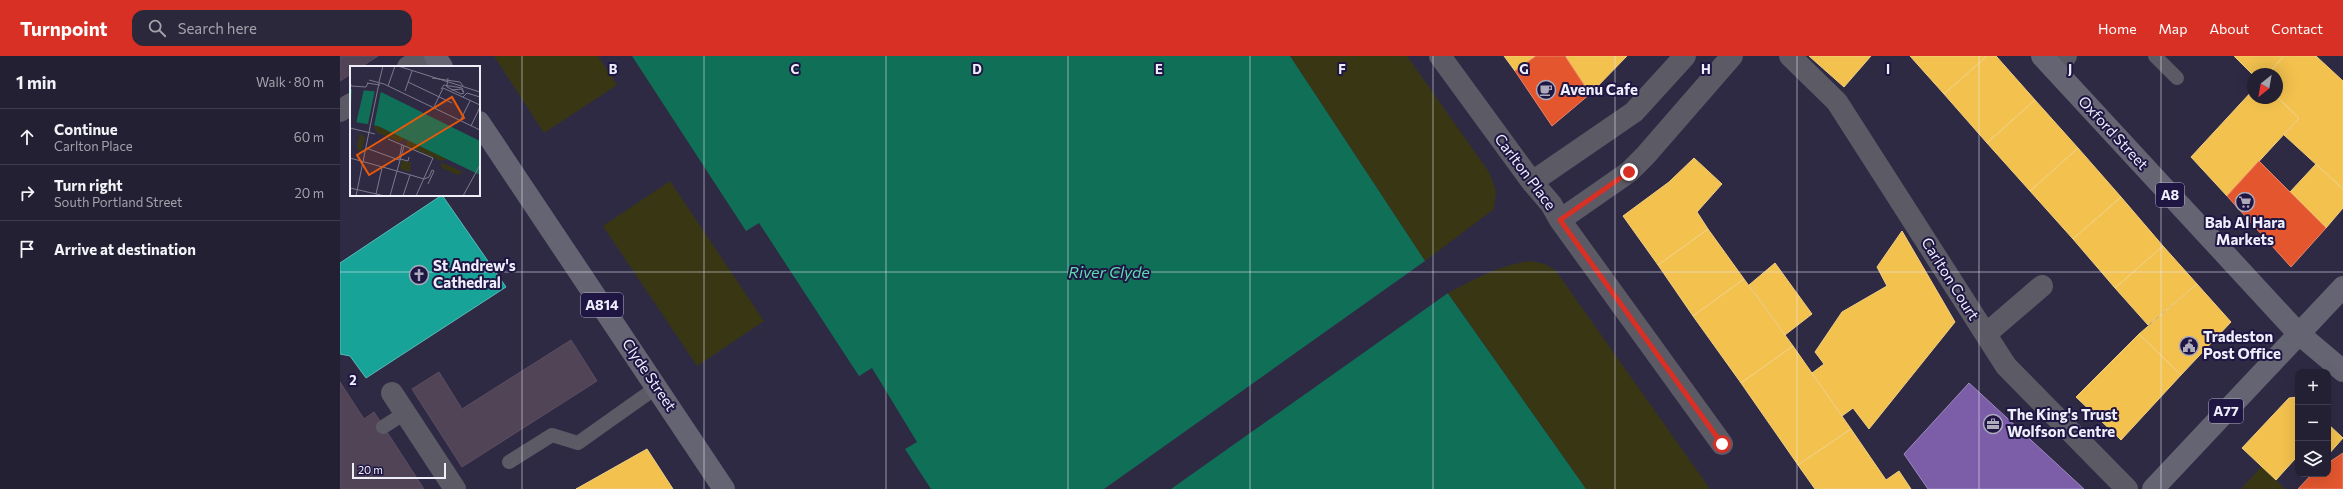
<!DOCTYPE html>
<meta charset="utf-8">
<style>
:root{--surface:#232033;--page:#2b283b;--text:#f1f3f6;--muted:#a3a3ac;--line:#403e4e;--accent:#d93025}
body{margin:0;font-family:Commissioner,sans-serif;background:var(--page);color:var(--text)}
.controls{position:absolute;right:12px;bottom:12px;display:grid;overflow:hidden;border-radius:8px;box-shadow:0 4px 16px #0002}
.controls button{width:36px;height:36px;display:grid;place-items:center;padding:0;border:0;border-bottom:1px solid var(--line);background:var(--surface);color:var(--text);font:20px sans-serif}
.compass{position:absolute;left:1907px;top:12px;width:36px;height:36px;border-radius:50%;background:var(--surface);box-shadow:0 4px 16px #0002;rotate:211deg}
.scale{position:absolute;left:12px;bottom:10px;width:94px;box-sizing:border-box;padding-left:4px;border:2px solid #efeffb;border-top:0;font-size:11px;line-height:14px;white-space:nowrap;color:#efeffb;-webkit-text-stroke:3px #1f1644;paint-order:stroke}
.stop{position:absolute;width:12px;height:12px;margin:-9px;border:3px solid #d93025;border-radius:50%;background:#fff}
.stop.end{background:#d93025;border-color:#fff;box-shadow:0 1px 4px #0008}
.list{margin:0;padding:0;list-style:none}
h2{display:flex;justify-content:space-between;align-items:center;height:52px;margin:0;padding:0 16px;font-size:17px}
h2 small{font-size:13px;font-weight:400;color:var(--muted)}
.list li{display:grid;grid-template-columns:26px 1fr auto;gap:12px;align-items:center;box-sizing:border-box;height:56px;padding:0 16px;border-top:1px solid var(--line)}
.list b{display:block;font-size:15px;white-space:nowrap}
.list p{margin:0;font-size:13px;white-space:nowrap;color:var(--muted)}
.list em{font-size:13px;font-style:normal;color:var(--muted)}
.icon{flex:none;width:22px;height:22px;fill:none;stroke:currentColor;stroke-width:2;stroke-linecap:round;stroke-linejoin:round}
.map{position:relative;flex:none;width:2003px;height:433px;overflow:hidden}
header{display:flex;align-items:center;gap:24px;box-sizing:border-box;height:56px;padding:0 20px;background:var(--accent);color:#fff}
header strong{font-size:19px}
nav{display:flex;gap:22px;margin-inline-start:auto;font-size:14px}
.search{width:280px;height:36px;background:var(--page);display:flex;align-items:center;gap:10px;box-sizing:border-box;padding:0 14px;border-radius:12px;color:var(--muted);font-size:15px}
main{display:flex}
aside{flex:1;background:var(--surface)}
.map>svg:first-child{display:block}
.green{fill:#393713}
.water{fill:#106f57}
.pier{fill:#2f2a44}
.homes{fill:#f2c14e;stroke:#f1cf82}
.shops{fill:#e4572e;stroke:#e7856c}
.offices{fill:#7b5ea7;stroke:#9e8ac0}
.public{fill:#17a398;stroke:#58bab6}
.building{fill:#524457;stroke:#5c4e60}
.lines{fill:none;stroke-linecap:round;stroke-linejoin:round}
.service{stroke:#5c5a65;stroke-width:14}
.minor{stroke:#5c5a65;stroke-width:22}
.primary{stroke:#656473;stroke-width:22}
.route{stroke:#d93025;stroke-width:5}
.grid{fill:none;stroke:#efeffb;stroke-width:1;stroke-opacity:0.55}
.labels{text-anchor:middle;stroke-width:4;stroke-linejoin:round;paint-order:stroke}
.shield{fill:#1f1644;stroke:#b1aec4;stroke-width:1}
.shield-label{font-size:14px;font-weight:bold;fill:#efeffb}
.poi-label{font-size:15px;font-weight:bold;fill:#efeffb;stroke:#1f1644;text-anchor:start}
.street-label{font-size:15px;fill:#efeffb;stroke:#1f1644}
.water-label{font-size:16px;font-style:italic;fill:#5edbb0;stroke:#1f1644}
.inset-road{fill:none;stroke:#7c798d;stroke-width:1}
.view{fill:#e8590c;fill-opacity:0.15;stroke:#e8590c;stroke-width:2}
.inset-edge{fill:none;stroke:#efeffb;stroke-width:2}
.grid-label{font-size:13px;text-anchor:middle;font-weight:bold;fill:#efeffb;stroke:#1f1644;stroke-width:4;stroke-linejoin:round;paint-order:stroke}
</style>
<header>
<strong>Turnpoint</strong>
<div class="search"><svg class="icon" aria-label="search" viewBox="0 0 24 24"><circle cx="10" cy="10" r="6"/><path d="M15 15l6 6"/></svg>Search here</div>
<nav><a>Home</a><a>Map</a><a>About</a><a>Contact</a></nav>
</header>
<main>
<aside>
<h2>1 min<small>Walk · 80 m</small></h2>
<ul class="list">
<li><svg class="icon" aria-label="ahead" viewBox="0 0 24 24"><path d="M12 20V5M6 11l6-6 6 6"/></svg><div><b>Continue</b><p>Carlton Place</p></div><em>60 m</em></li>
<li><svg class="icon" aria-label="right" viewBox="0 0 24 24"><path d="M7 20v-9h11M14 6l5 5-5 5"/></svg><div><b>Turn right</b><p>South Portland Street</p></div><em>20 m</em></li>
<li><svg class="icon" aria-label="arrive" viewBox="0 0 24 24"><path d="M6 21V4h12l-3 4 3 4H6"/></svg><div><b>Arrive at destination</b></div></li>
</ul>
</aside>
<div class="map">
<svg width="2003" height="433" viewBox="0 0 2003 433">
<rect width="100%" height="100%" fill="#2f2a44"/>
<path class="green" d="M 154,0 L 258,0 L 277,29 L 204,77 Z
M 950,0 L 1067,0 L 1149,116 L 1156,135 L 1154,153 L 1085,205 Z
M 330,125 L 424,265 L 357,310 L 263,170 Z
M 1190,205 L 1205,208 L 1216,215 L 1370,433 L 1246,433 L 1108,237 C 1135,223 1160,209 1190,205 Z
M 1922,410 L 1945,433 L 1901,433 Z"/>
<path class="water" d="M 292,0 L 950,0 L 1085,205 L 1246,433 L 591,433 L 565,393 L 577,386 L 532,312 L 519,320 L 419,167 L 406,175 Z"/>
<path class="pier" d="M 1085,205 L 1108,237 L 831,433 L 764,433 Z"/>
<path class="homes" d="M 1164,0 L 1196,0 L 1175,15 Z
M 1227,0 L 1287,0 L 1250,38 L 1225,2 Z
M 1469,0 L 1531,0 L 1504,31 Z
M 1570,0 L 1647,0 L 1604,38 Z
M 1647,0 L 1656,0 L 1695,44 L 1647,87 L 1604,38 Z
M 1894,0 L 1944,0 L 1928,18 L 1913,19 Z
M 1944,0 L 1976,0 L 2003,25 L 2003,133 L 1944,79 L 1959,62 L 1937,41 L 1937,18 L 1928,18 Z
M 1913,34 L 1913,42 L 1937,41 L 1959,62 L 1887,140 L 1851,101 Z
M 1695,44 L 1738,92 L 1690,135 L 1647,87 Z
M 1738,92 L 1781,141 L 1733,183 L 1690,135 Z
M 1354,102 L 1382,128 L 1357,156 L 1368,173 L 1318,209 L 1283,160 L 1329,126 Z
M 1976,108 L 2003,133 L 2003,152 L 1986,172 L 1950,136 Z
M 1781,141 L 1823,190 L 1775,232 L 1733,183 Z
M 1368,173 L 1404,223 L 1353,260 L 1318,209 Z
M 1562,175 L 1615,266 L 1529,373 L 1513,352 L 1502,360 L 1472,317 L 1484,308 L 1475,296 L 1502,256 L 1547,230 L 1537,211 Z
M 1823,190 L 1857,228 L 1808,269 L 1775,232 Z
M 1435,207 L 1472,258 L 1445,279 L 1409,229 Z
M 1404,223 L 1453,290 L 1401,327 L 1353,260 Z
M 1857,228 L 1891,266 L 1841,319 L 1799,278 Z
M 1799,278 L 1841,319 L 1781,384 L 1736,341 Z
M 1453,290 L 1511,373 L 1458,409 L 1401,327 Z
M 1958,341 L 1958,406 L 1955,403 L 1936,424 L 1902,392 L 1949,342 Z
M 1988,368 L 2003,382 L 1988,399 Z
M 1511,373 L 1546,424 L 1559,415 L 1571,433 L 1475,433 L 1458,409 Z
M 307,393 L 333,433 L 236,433 Z"/>
<path class="shops" d="M 1196,0 L 1225,0 L 1250,38 L 1212,70 L 1175,15 Z
M 1919,105 L 1986,172 L 1951,211 L 1887,140 Z
M 2003,397 L 2003,433 L 1958,433 L 1972,418 L 1988,418 L 1988,407 Z"/>
<path class="offices" d="M 1629,327 L 1705,397 L 1744,433 L 1588,433 L 1564,398 Z"/>
<path class="public" d="M 102,139 L 166,231 L 26,322 L 10,300 L 0,298 L 0,207 Z"/>
<path class="building" d="M 0,0 L 38,0 L 21,11 L 11,11 L 11,18 L 0,25 Z
M 231,284 L 257,325 L 122,411 L 72,333 L 99,316 L 122,353 Z
M 0,326 L 24,363 L 34,356 L 84,433 L 0,433 Z"/>
<g class="lines">
<path class="service" d="M 1815,0 L 1837,22
M 43,371 L 65,357
M 169,406 L 212,379 L 238,387 L 317,331"/>
<path class="minor" d="M 1100,0 L 1192,126 L 1211,148 L 1220,164 L 1382,388
M 1450,0 L 1497,46 L 1666,310 L 1787,433
M 68,11 L 85,0
M 1714,13 L 1726,0
M 0,55 L 11,48
M 1192,126 L 1294,56 L 1345,0
M 1220,164 L 1289,116 L 1305,100 L 1392,0
M 1646,278 L 1702,230
M 52,337 L 115,433"/>
<path class="primary" d="M 95,0 L 102,11
M 1702,0 L 1958,277 L 2003,315
M 139,66 L 384,433
M 1813,433 L 2003,231"/>
</g>
<g class="lines">
<path class="route" d="M 1289,116 L 1220,164 L 1382,388"/>
</g>
<path class="grid" d="M 182,0 L 182,433M 364,0 L 364,433M 546,0 L 546,433M 728,0 L 728,433M 910,0 L 910,433M 1093,0 L 1093,433M 1275,0 L 1275,433M 1457,0 L 1457,433M 1639,0 L 1639,433M 1821,0 L 1821,433M 0,216 L 2003,216"/>
<defs>
<g id="cafe-ring" transform="scale(1)"><circle r="9.5" fill="#1f1644" stroke="#acaabb" stroke-width="1.5"/><path d="M-5.5-4.5H6V0H3Q3 3.5 0 3.5H-2.5Q-5.5 3.5-5.5 0ZM3-3.2v2h1.7v-2ZM-6 4.5H4V6H-6Z" fill="#acaabb"/></g>
<g id="supermarket-ring" transform="scale(1)"><circle r="9.5" fill="#1f1644" stroke="#acaabb" stroke-width="1.5"/><path d="M-6-5.5h2.5l.6 2H6L4.5 2H-2.5L-4.4-4H-6ZM-1.5 3.2a1.3 1.3 0 1 0 .1 0ZM3 3.2a1.3 1.3 0 1 0 .1 0Z" fill="#acaabb"/></g>
<g id="church-ring" transform="scale(1)"><circle r="9.5" fill="#1f1644" stroke="#acaabb" stroke-width="1.5"/><path d="M-1.2-6h2.4v3.5h3.3v2.4h-3.3V6h-2.4V-.1h-3.3v-2.4h3.3Z" fill="#acaabb"/></g>
<g id="civic-ring" transform="scale(1)"><circle r="9.5" fill="#1f1644" stroke="#acaabb" stroke-width="1.5"/><path d="M-.6-6.5H3V-4.5H.6V-3L4-1V1h2V6H-6V1h2V-1L-.6-3ZM-1.2 2.5V6h2.4V2.5Z" fill="#acaabb"/></g>
<g id="office-ring" transform="scale(1)"><circle r="9.5" fill="#1f1644" stroke="#acaabb" stroke-width="1.5"/><path d="M-6-3h4V-5.5h4V-3h4V5H-6ZM-1-4.5V-3h2v-1.5ZM-6 0V1H6V0Z" fill="#acaabb"/></g>
</defs>
<g fill-rule="evenodd">
<use href="#cafe-ring" x="1206" y="34"/>
<use href="#supermarket-ring" x="1905" y="146"/>
<use href="#church-ring" x="79" y="219"/>
<use href="#civic-ring" x="1849" y="290"/>
<use href="#office-ring" x="1653" y="368"/>
</g>
<g class="labels">
<g class="shield">
<rect x="1816" y="127" width="28" height="24" rx="3"/>
<rect x="241" y="237" width="42" height="24" rx="3"/>
<rect x="1869" y="343" width="34" height="24" rx="3"/>
</g>
<g class="shield-label">
<text x="1830" y="144">A8</text>
<text x="262" y="254">A814</text>
<text x="1886" y="360">A77</text>
</g>
<g class="poi-label">
<text x="1220" y="39">Avenu Cafe</text>
<text x="1905" y="172" text-anchor="middle">Bab Al Hara<tspan x="1905" dy="17">Markets</tspan></text>
<text x="93" y="215">St Andrew's<tspan x="93" dy="17">Cathedral</tspan></text>
<text x="1863" y="286">Tradeston<tspan x="1863" dy="17">Post Office</tspan></text>
<text x="1667" y="364">The King's Trust<tspan x="1667" dy="17">Wolfson Centre</tspan></text>
</g>
<g class="street-label">
<text transform="translate(1773 77) rotate(47)" y="5">Oxford Street</text>
<text transform="translate(1185 116) rotate(53)" y="5">Carlton Place</text>
<text transform="translate(1610 223) rotate(58)" y="5">Carlton Court</text>
<text transform="translate(309 319) rotate(56)" y="5">Clyde Street</text>
</g>
<g class="water-label">
<text x="769" y="222">River Clyde</text>
</g>
</g>
<g transform="translate(10 10)">
<rect width="130" height="130" fill="#2f2a44"/>
<path d="M 24,60 L 28,60 L 55,72 L 50,76 L 26,66 ZM 10,67 L 15,71 L 11,87 L 7,81 ZM 57,73 L 97,93 L 91,95 L 56,79 ZM 52,94 L 61,97 L 60,106 L 50,103 ZM 91,97 L 93,97 L 113,106 L 108,109 L 92,102 Z" fill="#393713"/>
<path d="M 0,23 L 31,26 L 130,75 L 130,109 L 28,60 L 0,55 Z" fill="#106f57"/>
<path d="M 2,21 L 14,23 L 6,58 L 0,57 ZM 25,24 L 31,25 L 24,60 L 18,58 Z" fill="#2f2a44"/>
<path class="inset-road" d="M 48,0 L 130,26M 82,12 L 110,16 L 113,20M 0,14 L 1,20 L 16,21 L 18,17M 19,14 L 34,18 L 130,64M 29,16 L 33,0M 58,16 L 102,37M 17,17 L 30,19M 38,20 L 45,0M 91,23 L 94,19 L 99,20 L 100,20 L 112,22 L 114,27 L 111,28 L 97,21 L 97,19 L 98,12M 101,24 L 112,23 L 113,26M 55,25 L 62,5M 113,31 L 117,27 L 130,31M 84,41 L 93,22 L 130,39M 110,55 L 120,35M 121,60 L 130,41M 0,62 L 25,68M 38,73 L 83,92 L 66,130M 54,80 L 47,105 L 74,113 L 79,111 L 82,104M 16,82 L 49,94M 0,92 L 47,105 L 40,130M 50,93 L 58,95 L 59,91M 49,94 L 52,79M 78,118 L 84,105 L 82,104M 0,122 L 35,130M 26,128 L 32,102M 6,130 L 29,17M 53,130 L 60,109M 113,130 L 130,99"/>
<path class="view" d="M 102,31 L 114,52 L 19,109 L 7,89 Z"/>
<rect width="130" height="130" class="inset-edge"/>
</g>
<g class="grid-label">
<text x="273" y="18">B</text>
<text x="455" y="18">C</text>
<text x="637" y="18">D</text>
<text x="819" y="18">E</text>
<text x="1002" y="18">F</text>
<text x="1184" y="18">G</text>
<text x="1366" y="18">H</text>
<text x="1548" y="18">I</text>
<text x="1730" y="18">J</text>
<text x="13" y="329">2</text>
</g>
</svg>
<div class="controls">
<button>+</button>
<button>−</button>
<button><svg class="icon" aria-label="layers" viewBox="0 0 24 24"><path d="M12 4l9 5-9 5-9-5zM3 14l9 5 9-5"/></svg></button>
</div>
<svg class="compass" viewBox="-18 -18 36 36"><path d="M0-13l5 13h-10z" fill="#e53935"/><path d="M0 13l5-13h-10z" fill="#a3a3ac"/></svg>
<div class="scale">20 m</div>
<div class="stop" style="left:1382px;top:388px"></div>
<div class="stop end" style="left:1289px;top:116px"></div>
</div>
</main>
